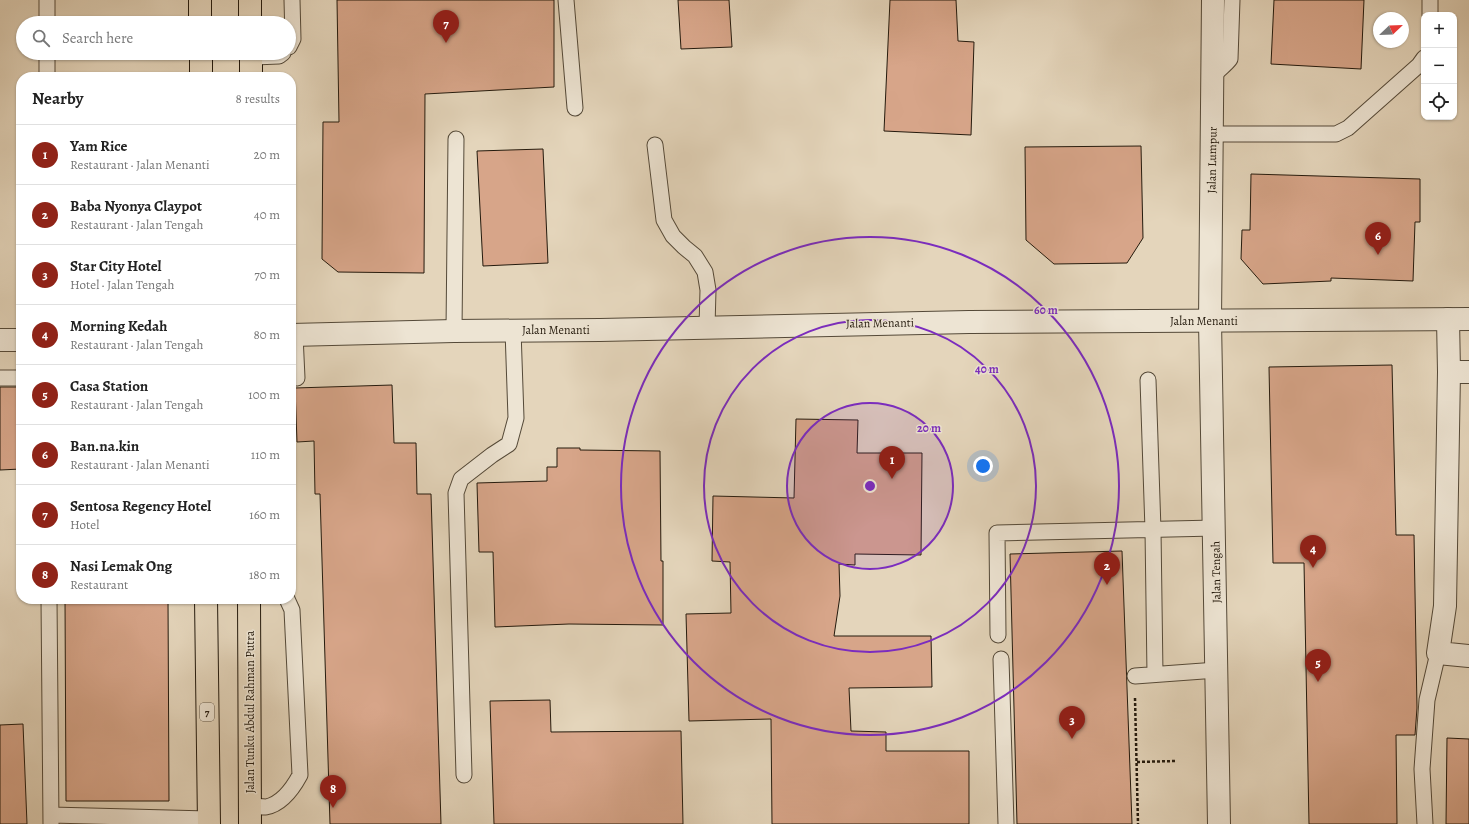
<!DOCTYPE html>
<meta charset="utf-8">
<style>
:root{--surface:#fff;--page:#f6f6f6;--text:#222;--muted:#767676;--line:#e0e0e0;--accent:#8f2418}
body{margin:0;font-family:Alegreya,serif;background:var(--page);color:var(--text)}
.controls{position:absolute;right:12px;top:12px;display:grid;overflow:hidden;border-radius:8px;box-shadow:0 1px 3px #0004}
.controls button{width:36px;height:36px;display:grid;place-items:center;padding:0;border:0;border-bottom:1px solid var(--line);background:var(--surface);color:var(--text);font:20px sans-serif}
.compass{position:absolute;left:1373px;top:12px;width:36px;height:36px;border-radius:50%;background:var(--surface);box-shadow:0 1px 3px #0004;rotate:67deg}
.you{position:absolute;left:983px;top:466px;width:14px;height:14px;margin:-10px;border:3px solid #fff;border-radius:50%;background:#1a73e8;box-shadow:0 0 0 6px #1a73e833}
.badge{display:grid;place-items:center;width:26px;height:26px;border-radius:50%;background:var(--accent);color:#fff;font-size:13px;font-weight:700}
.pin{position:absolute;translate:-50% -33px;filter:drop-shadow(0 1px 2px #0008)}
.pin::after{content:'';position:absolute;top:21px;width:14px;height:12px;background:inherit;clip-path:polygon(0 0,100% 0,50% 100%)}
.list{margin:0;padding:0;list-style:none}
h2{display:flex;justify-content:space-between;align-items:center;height:52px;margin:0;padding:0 16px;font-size:17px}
h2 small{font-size:13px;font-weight:400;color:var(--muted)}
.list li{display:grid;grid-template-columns:26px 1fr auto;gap:12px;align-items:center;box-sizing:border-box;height:60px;padding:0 16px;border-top:1px solid var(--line)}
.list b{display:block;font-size:15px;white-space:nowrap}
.list p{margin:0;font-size:13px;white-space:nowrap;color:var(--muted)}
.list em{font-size:13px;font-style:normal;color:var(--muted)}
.icon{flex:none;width:22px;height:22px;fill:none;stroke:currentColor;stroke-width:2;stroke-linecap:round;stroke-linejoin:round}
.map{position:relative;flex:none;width:1469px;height:824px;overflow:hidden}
.search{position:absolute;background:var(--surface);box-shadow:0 1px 3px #0004;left:16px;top:16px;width:280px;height:44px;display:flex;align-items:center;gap:10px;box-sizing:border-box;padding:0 14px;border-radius:22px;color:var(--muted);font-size:15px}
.panel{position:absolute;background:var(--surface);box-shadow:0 1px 3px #0004;left:16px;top:72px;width:280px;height:532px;border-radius:16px}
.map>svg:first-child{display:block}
.building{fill:#d7a589;stroke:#241a0d}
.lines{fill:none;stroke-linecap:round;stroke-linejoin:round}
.service-casing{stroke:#544938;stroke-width:17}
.minor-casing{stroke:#544938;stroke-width:24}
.tertiary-casing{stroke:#544938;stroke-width:24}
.primary-casing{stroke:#241a0d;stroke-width:24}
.path{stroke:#241a0d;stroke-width:2.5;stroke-dasharray:3 2;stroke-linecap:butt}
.service{stroke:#ede4d3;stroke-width:15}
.minor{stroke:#ede4d3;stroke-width:22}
.tertiary{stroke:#ede4d3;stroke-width:22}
.primary{stroke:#e4d5bb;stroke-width:22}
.ring{fill:none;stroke:#7b2cbf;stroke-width:2}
.labels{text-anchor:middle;stroke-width:3;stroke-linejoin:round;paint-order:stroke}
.shield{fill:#ede4d3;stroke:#605748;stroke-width:1}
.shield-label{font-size:11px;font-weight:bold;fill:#241a0d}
.street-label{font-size:12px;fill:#241a0d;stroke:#ede4d3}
.centre{fill:#7b2cbf;stroke:#ede4d3;stroke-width:2}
.ring-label{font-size:12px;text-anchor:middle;font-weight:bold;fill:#7b2cbf;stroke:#ede4d3;stroke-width:3;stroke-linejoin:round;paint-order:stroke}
</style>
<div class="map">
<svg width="1469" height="824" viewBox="0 0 1469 824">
<rect width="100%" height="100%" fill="#e4d5bb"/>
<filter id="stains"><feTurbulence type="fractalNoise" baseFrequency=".005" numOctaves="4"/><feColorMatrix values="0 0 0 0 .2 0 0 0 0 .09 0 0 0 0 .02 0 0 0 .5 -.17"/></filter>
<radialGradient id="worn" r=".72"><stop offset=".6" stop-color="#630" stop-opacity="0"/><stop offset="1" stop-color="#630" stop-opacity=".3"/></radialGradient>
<path class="building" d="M 337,0 L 554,0 L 554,87 L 425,94 L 424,273 L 338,272 L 322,259 L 323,122 L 339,122 Z
M 678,0 L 729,0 L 732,47 L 681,49 Z
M 890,0 L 956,0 L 958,41 L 974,42 L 971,135 L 884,131 Z
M 1274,0 L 1364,0 L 1361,69 L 1271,64 Z
M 1141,146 L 1143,238 L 1127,263 L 1054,264 L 1026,240 L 1025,147 Z
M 543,149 L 548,263 L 483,266 L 477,151 Z
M 1251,174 L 1420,179 L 1420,222 L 1415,222 L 1413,281 L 1331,278 L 1331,281 L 1263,284 L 1241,259 L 1242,230 L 1250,230 Z
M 1392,365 L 1396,535 L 1414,535 L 1417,708 L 1415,735 L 1396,735 L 1397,824 L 1309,824 L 1304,563 L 1273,563 L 1269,367 Z
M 392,385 L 394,443 L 416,443 L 417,494 L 431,494 L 441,824 L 330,824 L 320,494 L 315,494 L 314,441 L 297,442 L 295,388 Z
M 0,387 L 21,387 L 21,469 L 0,470 Z
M 796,419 L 858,420 L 857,453 L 922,453 L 921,555 L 855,554 L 855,565 L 839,564 L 840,596 L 834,636 L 931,636 L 932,687 L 849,688 L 851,731 L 886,732 L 886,751 L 969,751 L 969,824 L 772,824 L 771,719 L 689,721 L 686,614 L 731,613 L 730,562 L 712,561 L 713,496 L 794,498 Z
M 557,448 L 580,448 L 580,450 L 660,451 L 661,561 L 663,561 L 663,625 L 569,624 L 495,627 L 493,552 L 479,552 L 477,483 L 547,481 L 547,467 L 557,467 Z
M 1122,551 L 1132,824 L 1017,824 L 1010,554 Z
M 65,599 L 168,599 L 169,801 L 66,801 Z
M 550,700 L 551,732 L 681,731 L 683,824 L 494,824 L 490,701 Z
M 23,724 L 27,824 L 0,824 L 0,725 Z
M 1447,738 L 1469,739 L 1469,824 L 1446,824 Z"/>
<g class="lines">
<g class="service-casing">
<path id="service" d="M 566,0 L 575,108
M 1430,15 L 1430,0
M 47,23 L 47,0
M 289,47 L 293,39 L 292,0
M 251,57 L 279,56 L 283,53
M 1214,76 C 1218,69 1225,66 1230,59 L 1232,0
M 47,77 L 47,53
M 1213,134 L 1336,134 L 1348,128 L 1419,65 L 1424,58
M 655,145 L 664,220 L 673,236 L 684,247 L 695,256 L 705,272 L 708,290 L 707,327
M 454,331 L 456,139
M 295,335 L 297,378
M 0,378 L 21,378
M 1148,380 L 1153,530 L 1155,674
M 49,599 L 51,824
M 998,635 L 997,533 L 1215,528
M 1001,659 L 1006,824
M 1135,676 L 1217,670
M 464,775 L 456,493 L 461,479 L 492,455 L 509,444 L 516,418 L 513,330
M 250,806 C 255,806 261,807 266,807 C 282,804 293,788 300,775 L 292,610 L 287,599
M 51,815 L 208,819
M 1425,824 L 1422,769 L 1427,700 L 1438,653"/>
</g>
<g class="minor-casing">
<path id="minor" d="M 1213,0 L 1210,321 L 1219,824
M 1448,319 L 1449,372 L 1445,606 L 1438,653 L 1469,656
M 0,340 L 21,340
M 1449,372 L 1469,372"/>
</g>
<g class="tertiary-casing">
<path id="tertiary" d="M 291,335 L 454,331 L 600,330 L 969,322 L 1469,319"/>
</g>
<g class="primary-casing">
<path id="primary" d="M 200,0 L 200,23
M 250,0 L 250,23
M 201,53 L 201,77
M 251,53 L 251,77
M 206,599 L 209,824
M 249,599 L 250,824"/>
</g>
<path class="path" d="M 1135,698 L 1138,824
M 1137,762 L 1176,761"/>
<use href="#service" class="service"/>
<use href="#minor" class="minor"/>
<use href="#tertiary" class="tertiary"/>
<use href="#primary" class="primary"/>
</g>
<circle cx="870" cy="486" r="83" fill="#7b2cbf" fill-opacity=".12"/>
<g class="ring">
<circle cx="870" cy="486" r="83"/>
<circle cx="870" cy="486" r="166"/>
<circle cx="870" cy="486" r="249"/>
</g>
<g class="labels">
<rect class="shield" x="200" y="703" width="14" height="18" rx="3"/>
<g class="shield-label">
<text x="207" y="716">7</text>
</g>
<g class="street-label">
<text transform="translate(1212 160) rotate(-89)" y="4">Jalan Lumpur</text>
<text x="1204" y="325">Jalan Menanti</text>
<text transform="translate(880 323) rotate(-1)" y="4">Jalan Menanti</text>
<text x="556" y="334">Jalan Menanti</text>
<text transform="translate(1216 572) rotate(-91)" y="4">Jalan Tengah</text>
<text transform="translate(250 712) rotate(-90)" y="4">Jalan Tunku Abdul Rahman Putra</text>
</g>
</g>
<circle cx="870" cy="486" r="6" class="centre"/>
<g class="ring-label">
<text x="1046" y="314">60 m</text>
<text x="987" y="373">40 m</text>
<text x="929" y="432">20 m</text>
</g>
<rect width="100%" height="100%" filter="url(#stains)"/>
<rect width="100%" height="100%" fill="url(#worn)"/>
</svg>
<div class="controls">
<button>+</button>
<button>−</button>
<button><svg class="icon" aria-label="locate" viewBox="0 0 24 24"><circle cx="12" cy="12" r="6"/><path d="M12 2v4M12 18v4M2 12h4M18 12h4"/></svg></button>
</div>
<svg class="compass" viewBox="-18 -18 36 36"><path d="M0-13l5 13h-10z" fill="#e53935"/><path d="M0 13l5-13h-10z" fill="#767676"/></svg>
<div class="you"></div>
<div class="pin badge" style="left:892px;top:479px">1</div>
<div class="pin badge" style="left:1107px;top:585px">2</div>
<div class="pin badge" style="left:1072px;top:739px">3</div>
<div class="pin badge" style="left:1313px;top:568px">4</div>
<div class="pin badge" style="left:1318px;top:682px">5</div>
<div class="pin badge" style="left:1378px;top:255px">6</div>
<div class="pin badge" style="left:446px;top:43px">7</div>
<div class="pin badge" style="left:333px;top:808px">8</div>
<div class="search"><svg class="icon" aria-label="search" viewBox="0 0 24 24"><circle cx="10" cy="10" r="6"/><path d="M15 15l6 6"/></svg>Search here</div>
<section class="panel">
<h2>Nearby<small>8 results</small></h2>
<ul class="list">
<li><span class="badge">1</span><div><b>Yam Rice</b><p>Restaurant · Jalan Menanti</p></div><em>20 m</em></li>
<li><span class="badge">2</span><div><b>Baba Nyonya Claypot</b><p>Restaurant · Jalan Tengah</p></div><em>40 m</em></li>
<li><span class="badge">3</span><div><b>Star City Hotel</b><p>Hotel · Jalan Tengah</p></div><em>70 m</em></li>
<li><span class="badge">4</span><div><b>Morning Kedah</b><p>Restaurant · Jalan Tengah</p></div><em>80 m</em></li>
<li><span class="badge">5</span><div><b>Casa Station</b><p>Restaurant · Jalan Tengah</p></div><em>100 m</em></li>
<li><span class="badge">6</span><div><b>Ban.na.kin</b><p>Restaurant · Jalan Menanti</p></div><em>110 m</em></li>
<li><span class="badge">7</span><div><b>Sentosa Regency Hotel</b><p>Hotel</p></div><em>160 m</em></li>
<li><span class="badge">8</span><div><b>Nasi Lemak Ong</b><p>Restaurant</p></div><em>180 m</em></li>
</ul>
</section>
</div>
